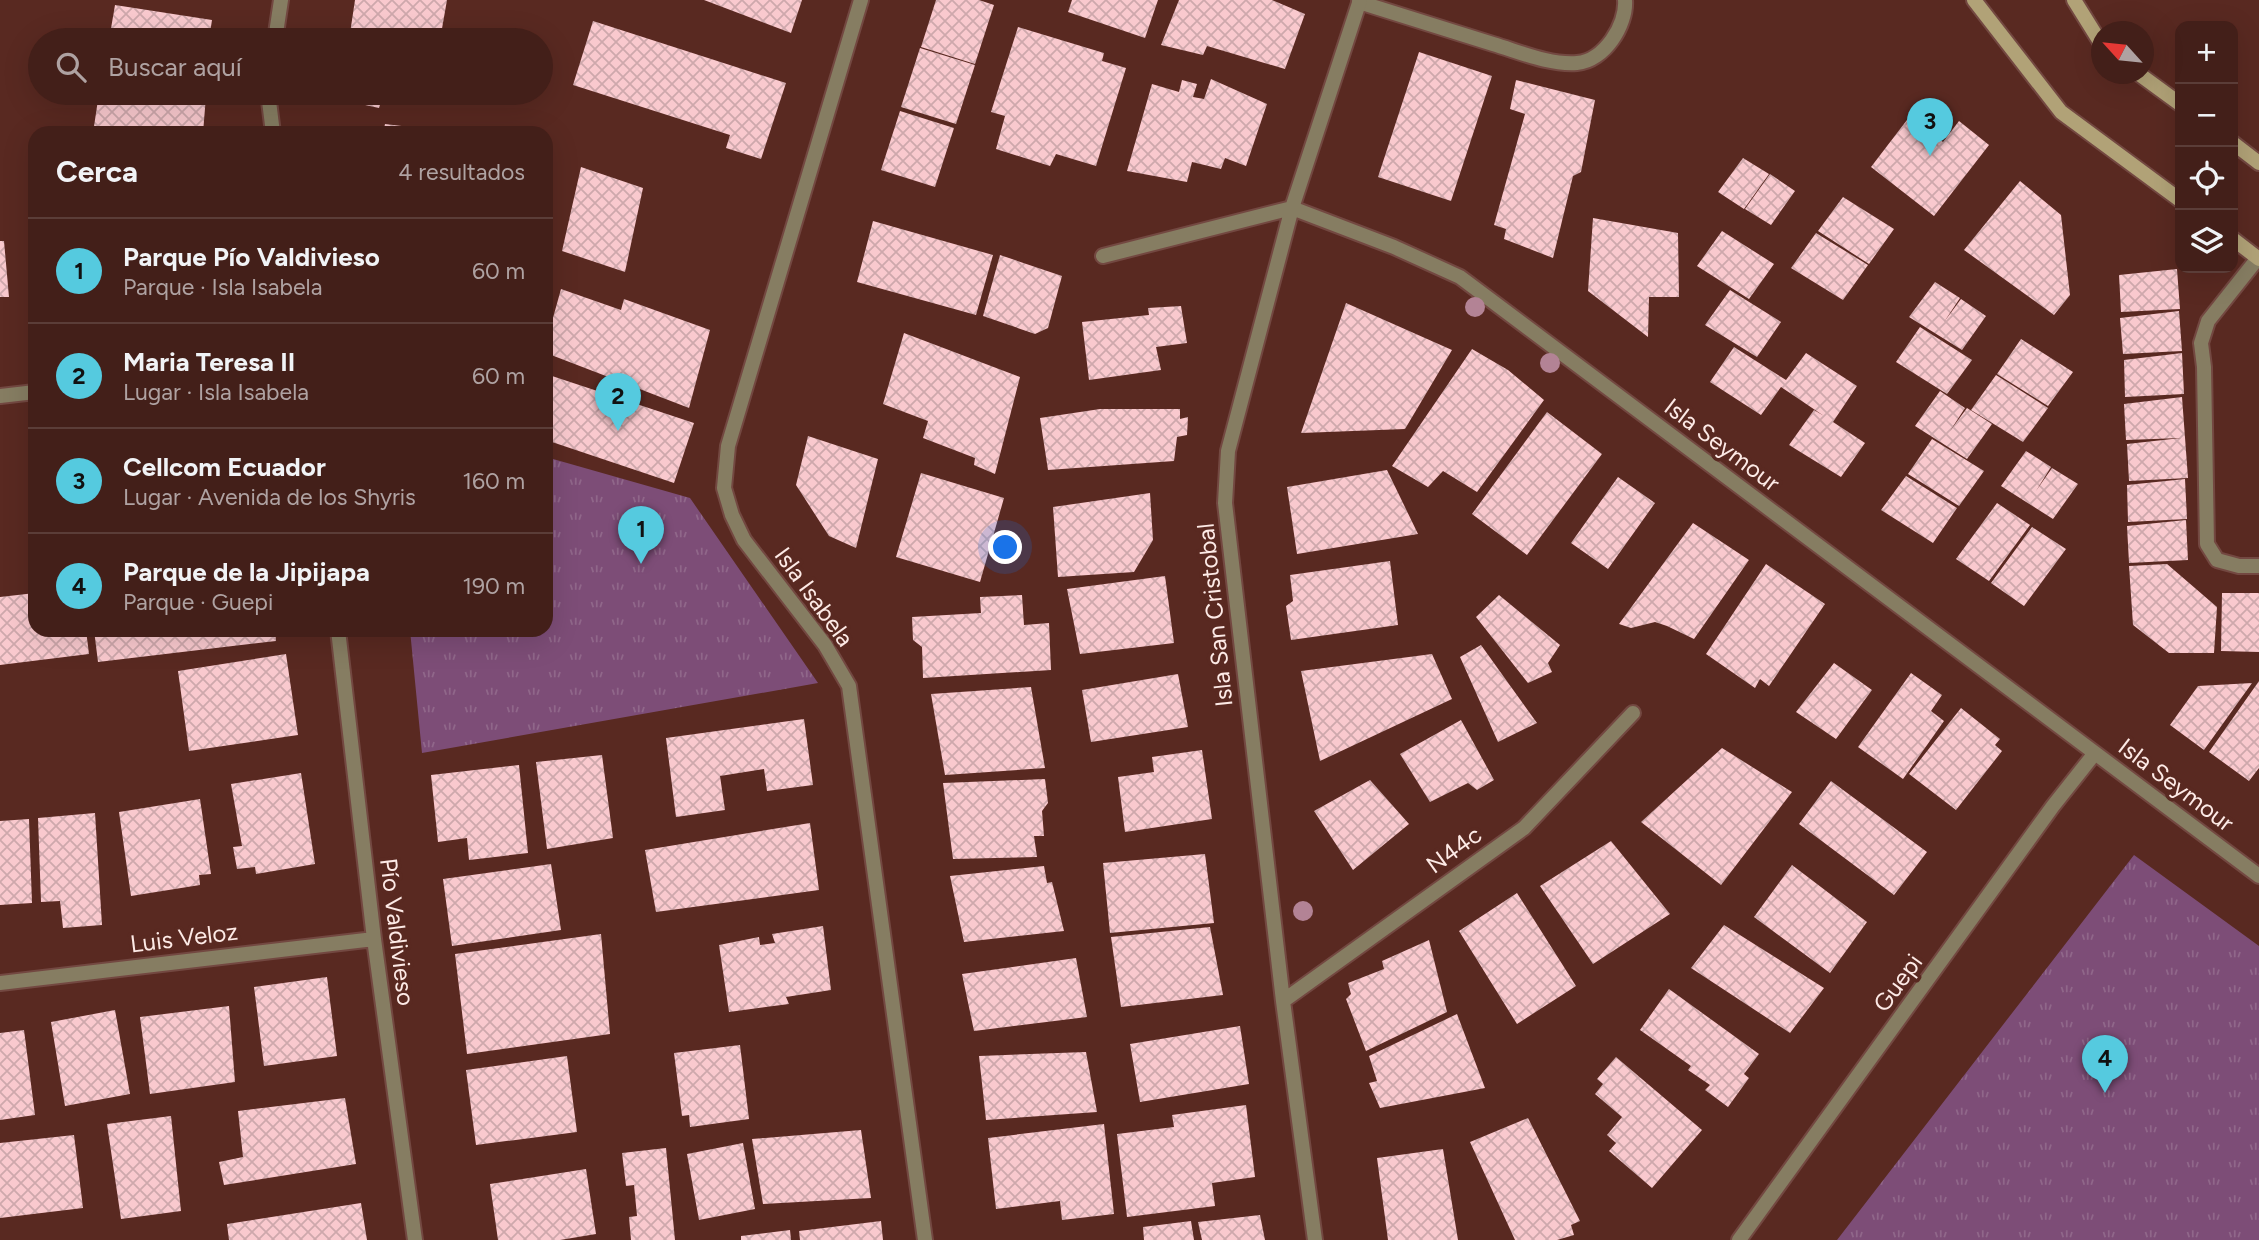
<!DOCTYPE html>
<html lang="es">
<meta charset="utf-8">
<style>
:root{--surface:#431f19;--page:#4d2c26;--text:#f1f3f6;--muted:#afa2a2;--line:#5b3d38;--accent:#55cadf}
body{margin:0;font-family:Figtree,sans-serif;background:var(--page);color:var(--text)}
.controls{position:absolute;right:21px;top:21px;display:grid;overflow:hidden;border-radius:14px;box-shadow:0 7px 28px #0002}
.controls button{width:63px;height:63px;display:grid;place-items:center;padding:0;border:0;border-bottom:2px solid var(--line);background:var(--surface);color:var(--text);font:35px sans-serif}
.compass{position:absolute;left:2091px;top:21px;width:63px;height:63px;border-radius:50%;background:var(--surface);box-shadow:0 7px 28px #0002;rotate:297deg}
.you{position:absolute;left:1006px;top:548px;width:24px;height:24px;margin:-18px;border:5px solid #fff;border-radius:50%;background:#1a73e8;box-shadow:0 0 0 10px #1a73e833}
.badge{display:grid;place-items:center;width:46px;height:46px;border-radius:50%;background:var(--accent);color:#111;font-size:23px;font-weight:700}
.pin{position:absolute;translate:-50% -58px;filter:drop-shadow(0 2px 4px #0008)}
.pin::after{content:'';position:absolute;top:37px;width:24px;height:21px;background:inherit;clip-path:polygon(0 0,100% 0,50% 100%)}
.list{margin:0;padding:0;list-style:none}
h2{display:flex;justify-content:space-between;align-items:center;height:91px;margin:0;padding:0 28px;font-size:30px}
h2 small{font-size:23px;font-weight:400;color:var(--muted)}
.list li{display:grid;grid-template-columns:46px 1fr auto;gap:21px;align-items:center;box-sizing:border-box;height:105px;padding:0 28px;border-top:2px solid var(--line)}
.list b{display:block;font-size:26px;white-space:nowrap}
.list p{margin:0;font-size:23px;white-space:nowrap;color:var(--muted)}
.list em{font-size:23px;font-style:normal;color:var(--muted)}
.icon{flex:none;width:38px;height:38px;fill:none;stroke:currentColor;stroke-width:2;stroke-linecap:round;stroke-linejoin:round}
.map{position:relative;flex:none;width:2259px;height:1240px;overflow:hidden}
.search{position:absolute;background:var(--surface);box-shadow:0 7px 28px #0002;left:28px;top:28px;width:525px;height:77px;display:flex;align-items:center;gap:18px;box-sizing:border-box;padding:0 24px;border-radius:38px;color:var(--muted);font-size:26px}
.panel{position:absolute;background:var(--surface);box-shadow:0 7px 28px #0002;left:28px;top:126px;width:525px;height:511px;border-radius:21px}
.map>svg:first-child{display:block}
.park{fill:url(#park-tufts)}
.building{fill:url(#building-cross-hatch)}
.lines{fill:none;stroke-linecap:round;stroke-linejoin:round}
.lane-casing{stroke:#734841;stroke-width:18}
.street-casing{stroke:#734841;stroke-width:18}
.secondary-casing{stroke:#734841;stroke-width:18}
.lane{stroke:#867d62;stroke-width:14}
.street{stroke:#867d62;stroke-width:14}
.secondary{stroke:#b1a277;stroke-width:14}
.tree{fill:#b38395}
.labels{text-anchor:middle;stroke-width:7;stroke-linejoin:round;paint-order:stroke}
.street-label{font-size:24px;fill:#fdeae6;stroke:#592921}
</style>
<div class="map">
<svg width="2259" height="1240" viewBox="0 0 2259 1240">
<defs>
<pattern id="park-tufts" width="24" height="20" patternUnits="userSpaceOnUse" patternTransform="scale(1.75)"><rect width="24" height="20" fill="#7d4d77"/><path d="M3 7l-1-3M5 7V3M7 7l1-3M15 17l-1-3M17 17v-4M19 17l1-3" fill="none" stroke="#90678a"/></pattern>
<pattern id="building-cross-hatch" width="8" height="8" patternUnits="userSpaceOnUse" patternTransform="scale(1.75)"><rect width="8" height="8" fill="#f9c9ce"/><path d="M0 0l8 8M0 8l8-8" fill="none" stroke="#cea8ac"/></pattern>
</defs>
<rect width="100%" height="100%" fill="#592921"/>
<path class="park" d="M 546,457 L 690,498 L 818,683 L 422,753 L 410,630 L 546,630 Z
M 2134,855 L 2259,946 L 2259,1240 L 1837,1240 Z"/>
<path class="building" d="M 355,0 L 447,0 L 440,40 L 349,40 Z
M 704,0 L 802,0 L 791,33 Z
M 936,0 L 979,0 L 994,5 L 975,64 L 921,47 Z
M 1072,0 L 1158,0 L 1145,38 L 1068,12 Z
M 1179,0 L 1272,0 L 1305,14 L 1285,69 L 1207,46 L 1203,55 L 1161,45 Z
M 115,5 L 212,20 L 209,40 L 109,40 Z
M 593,21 L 786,83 L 761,159 L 726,148 L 730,135 L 573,85 Z
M 1018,27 L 1104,53 L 1102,61 L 1126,68 L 1096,166 L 1056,154 L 1050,166 L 996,149 L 1005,116 L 991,112 Z
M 920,48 L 975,65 L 956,124 L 901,107 Z
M 1419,52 L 1492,76 L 1451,201 L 1378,177 Z
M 1211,79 L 1267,104 L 1246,166 L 1225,158 L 1221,169 L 1192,162 L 1187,182 L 1127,171 L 1152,84 L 1179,92 L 1182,80 L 1197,84 L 1193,97 L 1204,99 Z
M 1516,80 L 1595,100 L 1581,172 L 1573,176 L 1553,258 L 1504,239 L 1506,229 L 1494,225 L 1525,114 L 1510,109 Z
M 99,93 L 185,93 L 206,96 L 203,133 L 93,133 Z
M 343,93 L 432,93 L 430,104 L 383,95 L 379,108 L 342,100 Z
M 900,111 L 954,128 L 935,187 L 881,170 Z
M 1910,116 L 1943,142 L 1959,121 L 1989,145 L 1934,216 L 1871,167 Z
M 385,124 L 443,131 L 442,133 L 383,133 Z
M 1743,158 L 1769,174 L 1744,209 L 1718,192 Z
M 581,167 L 643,188 L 625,272 L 562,251 Z
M 1770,174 L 1795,191 L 1771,225 L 1745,209 Z
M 2020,181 L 2061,215 L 2070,295 L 2054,315 L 1964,250 Z
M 1843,197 L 1894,229 L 1869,264 L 1818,231 Z
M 1593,218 L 1678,233 L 1679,297 L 1649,297 L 1648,337 L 1588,291 Z
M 873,221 L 993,255 L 976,315 L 857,282 Z
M 1722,231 L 1774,264 L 1749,299 L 1697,266 Z
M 1816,233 L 1868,265 L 1843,300 L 1791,268 Z
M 0,241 L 4,241 L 9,297 L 0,297 Z
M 1000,255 L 1062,276 L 1048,328 L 1035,334 L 983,316 Z
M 2177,269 L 2180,309 L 2121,312 L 2119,275 Z
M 1935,282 L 1960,298 L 1944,322 L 1961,299 L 1986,316 L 1962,350 L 1909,317 Z
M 561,289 L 621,310 L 624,299 L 710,330 L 689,408 L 546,353 L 546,343 Z
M 1730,290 L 1781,322 L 1757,357 L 1705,325 Z
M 1346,303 L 1452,350 L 1405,429 L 1301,433 Z
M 1181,306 L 1187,343 L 1156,347 L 1161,370 L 1089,380 L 1082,322 L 1149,315 L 1148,308 Z
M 2179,311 L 2182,351 L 2123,354 L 2120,318 Z
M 1920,327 L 1972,360 L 1947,394 L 1896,362 Z
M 904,333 L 1020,377 L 995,474 L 974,465 L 975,458 L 923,438 L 928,421 L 883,404 Z
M 2021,339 L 2073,372 L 2048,406 L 1997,374 Z
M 1734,347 L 1786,380 L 1806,353 L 1857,386 L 1833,422 L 1865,443 L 1841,477 L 1789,445 L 1814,410 L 1824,416 L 1781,387 L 1761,415 L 1710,382 Z
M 1472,349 L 1508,370 L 1544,400 L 1477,492 L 1443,471 L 1428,487 L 1392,466 Z
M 2182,353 L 2184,394 L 2125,397 L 2124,360 Z
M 546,374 L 694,423 L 674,483 L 546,440 Z
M 1996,375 L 2048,408 L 2023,442 L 1971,410 Z
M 1940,391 L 1965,408 L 1950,431 L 1967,408 L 1992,424 L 1967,459 L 1915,426 Z
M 2182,397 L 2188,478 L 2129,481 L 2127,444 L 2181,438 L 2126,440 L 2124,404 Z
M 1100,409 L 1180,409 L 1180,419 L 1188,417 L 1187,435 L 1177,437 L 1174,461 L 1048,470 L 1040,418 Z
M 1547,412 L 1602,454 L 1527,555 L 1472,514 Z
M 808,436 L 878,459 L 856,548 L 829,536 L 796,485 Z
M 1932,439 L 1984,471 L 1959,506 L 1908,474 Z
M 2026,451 L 2051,467 L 2036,491 L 2052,468 L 2078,484 L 2053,519 L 2001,486 Z
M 1387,470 L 1418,534 L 1297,554 L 1287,487 Z
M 921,473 L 1004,498 L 980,582 L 896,557 Z
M 1906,476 L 1957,508 L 1933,543 L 1881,510 Z
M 1618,477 L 1655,503 L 1608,569 L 1571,543 Z
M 2185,479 L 2187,519 L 2128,522 L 2127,485 Z
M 1150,493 L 1153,540 L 1134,572 L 1058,577 L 1053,507 Z
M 1997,503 L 2030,525 L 1989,581 L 1956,559 Z
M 2186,520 L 2188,560 L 2129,563 L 2127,526 Z
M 1693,523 L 1749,560 L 1694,639 L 1667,626 L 1655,622 L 1631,628 L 1619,624 Z
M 2032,527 L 2066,549 L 2024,606 L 1991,583 Z
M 1390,561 L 1398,625 L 1291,640 L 1286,606 L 1293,601 L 1290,575 Z
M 1766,564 L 1825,604 L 1769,686 L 1760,679 L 1755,688 L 1706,654 Z
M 2167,564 L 2217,607 L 2214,653 L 2169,653 L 2133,625 L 2129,566 Z
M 1165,576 L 1174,643 L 1080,654 L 1067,589 Z
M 35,593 L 35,630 L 86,630 L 89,654 L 0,665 L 0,597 Z
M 2222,593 L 2259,593 L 2259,652 L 2221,651 Z
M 1022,595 L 1024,625 L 1049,623 L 1051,670 L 923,678 L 922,647 L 913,640 L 912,617 L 981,613 L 980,597 Z
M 1499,595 L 1560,645 L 1548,663 L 1552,672 L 1528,683 L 1476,617 Z
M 94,630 L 275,630 L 276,641 L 98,662 Z
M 1481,645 L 1537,723 L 1498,742 L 1460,657 Z
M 286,654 L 298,735 L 189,751 L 178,671 Z
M 1432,654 L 1452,699 L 1320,761 L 1301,671 Z
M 1834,663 L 1872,690 L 1836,739 L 1796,712 Z
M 1911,673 L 1942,695 L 1931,711 L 1944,721 L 1903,779 L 1858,747 Z
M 1178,674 L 1188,727 L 1091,742 L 1082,690 Z
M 2259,681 L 2259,768 L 2249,781 L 2209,752 Z
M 2252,683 L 2204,750 L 2170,725 L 2198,686 Z
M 1031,687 L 1045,768 L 945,775 L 931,694 Z
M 1961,708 L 2000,739 L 1995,745 L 2002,751 L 1956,810 L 1909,774 Z
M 804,719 L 813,785 L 767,791 L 764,769 L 720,776 L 725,810 L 676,817 L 666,738 Z
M 1461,720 L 1494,780 L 1477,790 L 1468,783 L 1430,802 L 1400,754 Z
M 1722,748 L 1792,792 L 1721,885 L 1641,822 Z
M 1202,750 L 1212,819 L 1125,832 L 1118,777 L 1154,772 L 1152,757 Z
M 602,755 L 613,838 L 547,849 L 536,762 Z
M 519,765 L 528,853 L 469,860 L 467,838 L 438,842 L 431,775 Z
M 301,773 L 315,864 L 256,874 L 255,867 L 237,869 L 233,847 L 242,846 L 231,784 Z
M 1045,779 L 1048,803 L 1042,811 L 1044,836 L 1034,836 L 1037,857 L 953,859 L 943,783 Z
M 1370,780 L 1409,824 L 1353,870 L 1314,811 Z
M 1831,781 L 1927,852 L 1894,895 L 1799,824 Z
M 200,799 L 211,874 L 199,875 L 200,885 L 131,896 L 119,812 Z
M 95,813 L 102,925 L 63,928 L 60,901 L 41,902 L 38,818 Z
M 29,819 L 32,903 L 0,905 L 0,821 Z
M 810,823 L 819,890 L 656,912 L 645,850 Z
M 1611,841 L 1670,914 L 1593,964 L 1540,886 Z
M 1205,854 L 1214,923 L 1110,933 L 1103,863 Z
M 551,864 L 561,930 L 452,946 L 443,879 Z
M 1792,865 L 1867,922 L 1830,973 L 1754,917 Z
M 1044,866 L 1047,883 L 1052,882 L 1064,931 L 964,942 L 950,876 Z
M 1517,893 L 1576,986 L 1517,1024 L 1459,931 Z
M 1724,925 L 1824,988 L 1790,1033 L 1691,968 Z
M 823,926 L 831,990 L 786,997 L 789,1004 L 729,1012 L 719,945 L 759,937 L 760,945 L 775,943 L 772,934 Z
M 1210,927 L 1223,995 L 1121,1007 L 1111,937 Z
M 601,934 L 610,1034 L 467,1054 L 455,954 Z
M 1429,940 L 1447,1012 L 1366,1051 L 1346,999 L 1351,994 L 1348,983 L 1384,969 L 1382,961 Z
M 1076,958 L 1087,1017 L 974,1031 L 962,974 Z
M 327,977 L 337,1056 L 264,1066 L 254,987 Z
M 1669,989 L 1759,1054 L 1744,1074 L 1749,1078 L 1728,1107 L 1705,1090 L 1710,1085 L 1688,1070 L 1691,1066 L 1640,1030 Z
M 229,1006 L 235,1082 L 150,1094 L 140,1017 Z
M 115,1010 L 130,1094 L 65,1106 L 51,1022 Z
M 1457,1014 L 1485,1088 L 1380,1108 L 1369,1083 L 1377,1081 L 1369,1056 Z
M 1240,1026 L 1249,1084 L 1140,1102 L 1130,1044 Z
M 24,1030 L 35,1115 L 0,1120 L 0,1033 Z
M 740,1045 L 749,1119 L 690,1127 L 689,1115 L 682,1116 L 674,1053 Z
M 1086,1052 L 1097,1112 L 986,1120 L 979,1056 Z
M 567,1056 L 577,1132 L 476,1145 L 466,1070 Z
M 1616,1057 L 1702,1130 L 1652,1188 L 1609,1151 L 1616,1143 L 1607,1135 L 1622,1117 L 1595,1094 L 1603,1084 L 1597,1079 Z
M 345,1098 L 356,1164 L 224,1185 L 219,1162 L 243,1157 L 238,1111 Z
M 1246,1105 L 1255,1177 L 1212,1183 L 1215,1206 L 1127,1217 L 1117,1134 L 1174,1127 L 1172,1115 Z
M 171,1116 L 181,1211 L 121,1219 L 107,1124 Z
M 1528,1118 L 1580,1221 L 1571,1225 L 1574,1235 L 1557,1240 L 1515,1240 L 1470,1142 Z
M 1104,1124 L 1114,1214 L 1062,1220 L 1060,1201 L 996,1209 L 988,1138 Z
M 861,1130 L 871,1198 L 763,1204 L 752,1139 Z
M 74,1135 L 83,1208 L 0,1218 L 0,1143 Z
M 743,1143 L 755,1209 L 699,1220 L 687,1154 Z
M 666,1148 L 675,1240 L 631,1240 L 629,1217 L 637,1216 L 634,1185 L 626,1186 L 622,1153 Z
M 1443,1149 L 1458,1240 L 1388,1240 L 1377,1158 Z
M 586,1169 L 596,1234 L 560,1240 L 498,1240 L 490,1184 Z
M 361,1203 L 367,1240 L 229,1240 L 227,1224 Z
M 1260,1215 L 1265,1240 L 1202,1240 L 1198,1222 Z
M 881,1221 L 883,1240 L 800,1240 L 799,1231 Z
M 1191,1221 L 1194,1240 L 1144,1240 L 1143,1227 Z
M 790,1230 L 791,1240 L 741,1240 L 741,1236 Z"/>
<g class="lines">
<g class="lane-casing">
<path id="lane" d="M 1359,2 C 1404,16 1449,30 1493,44 C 1520,52 1549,65 1577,63 C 1604,61 1627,25 1625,0"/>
</g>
<g class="street-casing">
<path id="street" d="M 861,0 L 728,446 L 724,488 L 732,515 L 744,540 L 825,645 L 849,686 L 925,1240
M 275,40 L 281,0
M 268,93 L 273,133
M 1103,256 L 1292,208 L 1394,247 L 1460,277 L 2259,876
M 2258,258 L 2208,321 L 2201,343 L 2204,367 L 2207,544 L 2217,560 L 2239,566 L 2259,566
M 0,396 L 35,392
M 338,630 L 374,939 L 415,1240
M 0,983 L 374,939
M 1283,1001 L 1524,828 L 1633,713
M 1315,1240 L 1283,1001 L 1225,503 L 1228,451 L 1292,208 L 1360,0
M 1739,1240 L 2053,806 L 2095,753"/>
</g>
<g class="secondary-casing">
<path id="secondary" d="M 1974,0 L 2061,112 L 2180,200
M 2074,0 L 2102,45
M 2139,74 L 2180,104
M 2233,143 L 2259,163
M 2233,239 L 2259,259"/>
</g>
<use href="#lane" class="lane"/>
<use href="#street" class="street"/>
<use href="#secondary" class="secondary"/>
</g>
<g class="tree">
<circle cx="1475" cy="307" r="10"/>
<circle cx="1550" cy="363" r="10"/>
<circle cx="1303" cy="911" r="10"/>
</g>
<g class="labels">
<g class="street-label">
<text transform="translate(1722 445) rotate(37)" y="8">Isla Seymour</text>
<text transform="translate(814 597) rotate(54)" y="8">Isla Isabela</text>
<text transform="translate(1215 615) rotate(-96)" y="8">Isla San Cristobal</text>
<text transform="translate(2176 785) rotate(37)" y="8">Isla Seymour</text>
<text transform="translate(1454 850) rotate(-36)" y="8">N44c</text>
<text transform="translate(397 932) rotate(83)" y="8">Pío Valdivieso</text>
<text transform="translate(184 938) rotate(-7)" y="8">Luis Veloz</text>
<text transform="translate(1898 983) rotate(-54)" y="8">Guepi</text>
</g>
</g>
</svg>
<div class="controls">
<button>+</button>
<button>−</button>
<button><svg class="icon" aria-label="locate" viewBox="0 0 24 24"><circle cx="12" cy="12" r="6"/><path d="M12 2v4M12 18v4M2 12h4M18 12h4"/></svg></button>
<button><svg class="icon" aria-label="layers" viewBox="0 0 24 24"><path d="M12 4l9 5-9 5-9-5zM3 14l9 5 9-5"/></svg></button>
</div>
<svg class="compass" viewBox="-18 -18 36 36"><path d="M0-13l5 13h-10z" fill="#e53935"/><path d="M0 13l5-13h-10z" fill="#afa2a2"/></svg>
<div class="you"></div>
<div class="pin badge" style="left:641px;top:564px">1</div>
<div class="pin badge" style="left:618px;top:431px">2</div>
<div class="pin badge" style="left:1930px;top:156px">3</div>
<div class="pin badge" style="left:2105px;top:1093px">4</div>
<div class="search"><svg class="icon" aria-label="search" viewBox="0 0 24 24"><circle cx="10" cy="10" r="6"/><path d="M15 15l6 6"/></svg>Buscar aquí</div>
<section class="panel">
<h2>Cerca<small>4 resultados</small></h2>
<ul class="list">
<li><span class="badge">1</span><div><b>Parque Pío Valdivieso</b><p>Parque · Isla Isabela</p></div><em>60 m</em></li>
<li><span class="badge">2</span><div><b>Maria Teresa II</b><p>Lugar · Isla Isabela</p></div><em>60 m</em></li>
<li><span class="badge">3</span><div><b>Cellcom Ecuador</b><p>Lugar · Avenida de los Shyris</p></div><em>160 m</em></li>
<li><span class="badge">4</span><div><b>Parque de la Jipijapa</b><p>Parque · Guepi</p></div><em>190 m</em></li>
</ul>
</section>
</div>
